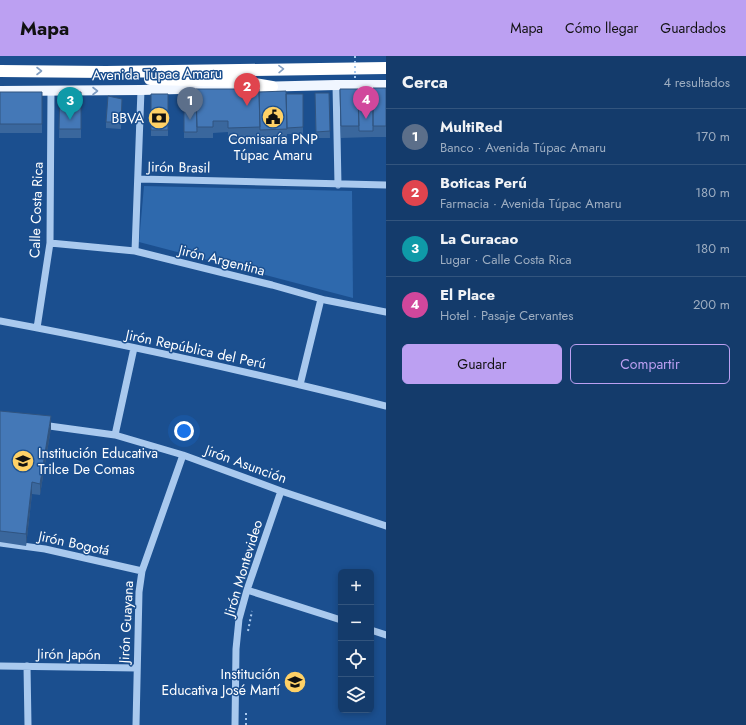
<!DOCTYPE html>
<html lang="es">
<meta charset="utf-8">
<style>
:root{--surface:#143b6b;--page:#1d4271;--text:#f1f3f6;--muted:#9dadc1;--line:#33557e;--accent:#bca0f2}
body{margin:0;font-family:Jost,sans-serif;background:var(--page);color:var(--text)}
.controls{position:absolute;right:12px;bottom:12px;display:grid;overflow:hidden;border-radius:6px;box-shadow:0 2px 6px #0003}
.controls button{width:36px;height:36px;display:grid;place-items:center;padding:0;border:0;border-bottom:1px solid var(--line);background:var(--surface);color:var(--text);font:20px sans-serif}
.you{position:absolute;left:184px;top:375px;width:14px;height:14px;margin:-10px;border:3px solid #fff;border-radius:50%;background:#1a73e8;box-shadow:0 0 0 6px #1a73e833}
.badge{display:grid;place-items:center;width:26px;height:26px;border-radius:50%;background:var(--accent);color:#fff;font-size:13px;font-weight:700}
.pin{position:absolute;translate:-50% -33px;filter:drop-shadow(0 1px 2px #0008)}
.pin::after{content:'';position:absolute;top:21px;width:14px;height:12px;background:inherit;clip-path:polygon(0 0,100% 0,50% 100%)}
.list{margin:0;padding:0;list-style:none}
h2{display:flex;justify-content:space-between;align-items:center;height:52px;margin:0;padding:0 16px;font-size:17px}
h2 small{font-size:13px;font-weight:400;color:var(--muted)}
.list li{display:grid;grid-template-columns:26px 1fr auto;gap:12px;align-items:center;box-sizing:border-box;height:56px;padding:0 16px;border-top:1px solid var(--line)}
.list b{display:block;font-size:15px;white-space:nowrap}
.list p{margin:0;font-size:13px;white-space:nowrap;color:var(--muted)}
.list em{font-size:13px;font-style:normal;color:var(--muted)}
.actions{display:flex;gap:8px;padding:12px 16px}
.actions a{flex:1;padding:9px 0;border:1px solid var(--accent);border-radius:6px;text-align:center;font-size:14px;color:var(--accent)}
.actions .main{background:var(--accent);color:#111}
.icon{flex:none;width:22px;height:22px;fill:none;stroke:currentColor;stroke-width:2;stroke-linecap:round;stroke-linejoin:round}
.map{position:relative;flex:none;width:386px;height:669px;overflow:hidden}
header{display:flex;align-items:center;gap:24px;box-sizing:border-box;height:56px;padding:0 20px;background:var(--accent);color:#111}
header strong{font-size:19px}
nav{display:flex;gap:22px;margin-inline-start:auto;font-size:14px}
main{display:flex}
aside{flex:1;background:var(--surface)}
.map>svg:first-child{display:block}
.green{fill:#2e69ad}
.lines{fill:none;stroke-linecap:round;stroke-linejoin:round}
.path{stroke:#a9c9ee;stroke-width:2;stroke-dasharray:2 3;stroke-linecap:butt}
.minor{stroke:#a9c9ee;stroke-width:7}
.major{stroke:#f0f6ff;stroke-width:10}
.highway{stroke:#fff;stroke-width:12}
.path-bridge{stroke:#a9c9ee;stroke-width:2;stroke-dasharray:2 3;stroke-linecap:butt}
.wall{fill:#3a679d}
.shaded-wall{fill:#305480}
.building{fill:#4478b7;stroke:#305480}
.oneway{stroke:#829ec1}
.oneway2{stroke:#7b9ac1}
.labels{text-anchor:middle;stroke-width:3;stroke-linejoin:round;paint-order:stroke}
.street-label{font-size:14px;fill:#fff;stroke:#1b4f8f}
.poi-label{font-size:14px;fill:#fff;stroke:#1b4f8f;text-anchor:end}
</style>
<header>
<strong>Mapa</strong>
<nav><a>Mapa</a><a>Cómo llegar</a><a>Guardados</a></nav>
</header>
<main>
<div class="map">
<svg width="386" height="669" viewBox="0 0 386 669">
<rect width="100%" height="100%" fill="#1b4f8f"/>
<path class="green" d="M 144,130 L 352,135 L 353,242 L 139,186 Z"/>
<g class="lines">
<path class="path" d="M 248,575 L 252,555
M 246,669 L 246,655"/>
<path class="minor" d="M 336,29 L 338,129
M 139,123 L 386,129
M 50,187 L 135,195 L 272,229 L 325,244 L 386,256
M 135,195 L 141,34
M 0,265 C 130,289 258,318 386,350
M 37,272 L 50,187 L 51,35
M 300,329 L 321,243
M 42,369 L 115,379 L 183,399 L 281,435 L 386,470
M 115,379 L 134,292
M 0,487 L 45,493 L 142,515
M 247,534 L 341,564
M 371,574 L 386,579
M 0,610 L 137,612
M 27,610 L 28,669
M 136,669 L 139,536 L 142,515 L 183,399
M 235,669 L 236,593 L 239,563 L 247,534 L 281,435"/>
<path class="major" d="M 0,35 L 141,34 L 336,29 L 386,29"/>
<path class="highway" d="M 0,15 L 106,16 L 386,12
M 150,23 L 239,25 L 272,31"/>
<path class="path-bridge" d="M 355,22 L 355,0"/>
</g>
<path class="wall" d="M 386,32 L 386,81 L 373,81 L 341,82 L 340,33 L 358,38 L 373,37 Z
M 0,36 L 42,36 L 42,77 L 0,77 Z
M 60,36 L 81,36 L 81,82 L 59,82 Z
M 259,36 L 286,38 L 303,38 L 303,78 L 287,78 L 287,76 L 287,82 L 228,84 L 228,76 L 213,77 L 213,82 L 184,82 L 184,39 Z
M 315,37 L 329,37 L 330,82 L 316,82 Z
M 151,38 L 168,38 L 168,80 L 151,80 Z
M 122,43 L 121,73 L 106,72 L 106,66 Z
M 0,355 L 51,372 L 40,439 L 32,438 L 26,490 L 0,486 Z"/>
<path class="shaded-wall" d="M 51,360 L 51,372 L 40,439 L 40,428 Z
M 32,426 L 32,438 L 26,490 L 26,478 Z"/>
<path class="building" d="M 373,32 L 386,32 L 386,70 L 373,70 Z
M 196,33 L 259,33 L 260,71 L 228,72 L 228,65 L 213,65 L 213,71 L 197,71 Z
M 340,33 L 358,33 L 359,70 L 341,70 Z
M 286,35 L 287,73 L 260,74 L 259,36 Z
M 0,36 L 42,36 L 42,68 L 0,68 Z
M 60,36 L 81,36 L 81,73 L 59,73 Z
M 315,37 L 329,37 L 330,75 L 316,76 Z
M 373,37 L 373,75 L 359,75 L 358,38 Z
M 151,38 L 168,38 L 168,74 L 151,74 Z
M 196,38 L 197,76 L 184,76 L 184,39 Z
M 286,38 L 303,38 L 303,71 L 287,72 Z
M 108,40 L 122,43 L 121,66 L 106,66 Z
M 0,355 L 51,360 L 40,428 L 32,426 L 26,478 L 0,475 Z"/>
<defs><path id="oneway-chevron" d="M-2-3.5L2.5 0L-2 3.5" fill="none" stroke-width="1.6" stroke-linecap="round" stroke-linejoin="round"/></defs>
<g class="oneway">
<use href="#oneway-chevron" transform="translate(281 13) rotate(-1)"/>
<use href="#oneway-chevron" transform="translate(39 15)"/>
</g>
<use class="oneway2" href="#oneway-chevron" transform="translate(95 35)"/>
<defs>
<g id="civic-disc" transform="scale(1.15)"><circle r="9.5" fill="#ffd166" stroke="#1b4f8f"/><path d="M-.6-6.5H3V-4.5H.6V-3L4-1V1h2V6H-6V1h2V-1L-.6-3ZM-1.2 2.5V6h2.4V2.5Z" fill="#111"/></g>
<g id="bank-disc" transform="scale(1.15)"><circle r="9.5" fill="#ffd166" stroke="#1b4f8f"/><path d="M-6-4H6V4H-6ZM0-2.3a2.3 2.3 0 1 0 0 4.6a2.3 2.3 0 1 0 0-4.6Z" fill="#111"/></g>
<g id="school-disc" transform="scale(1.15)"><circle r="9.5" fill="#ffd166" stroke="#1b4f8f"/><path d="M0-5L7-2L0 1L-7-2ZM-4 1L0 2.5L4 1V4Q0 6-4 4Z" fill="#111"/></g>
</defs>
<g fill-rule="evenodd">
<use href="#civic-disc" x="273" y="61"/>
<use href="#bank-disc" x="159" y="62"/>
<use href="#school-disc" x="23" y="405"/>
<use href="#school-disc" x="295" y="626"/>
</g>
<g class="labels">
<g class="street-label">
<text transform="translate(157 18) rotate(-1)" y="5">Avenida Túpac Amaru</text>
<text transform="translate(179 111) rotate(1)" y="5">Jirón Brasil</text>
<text transform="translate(36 154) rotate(-88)" y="5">Calle Costa Rica</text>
<text transform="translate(222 204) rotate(14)" y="5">Jirón Argentina</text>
<text transform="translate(196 293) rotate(12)" y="5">Jirón República del Perú</text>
<text transform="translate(246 408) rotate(20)" y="5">Jirón Asunción</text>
<text transform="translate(74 487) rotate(12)" y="5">Jirón Bogotá</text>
<text transform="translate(243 512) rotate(-73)" y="5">Jirón Montevideo</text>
<text transform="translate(126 566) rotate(-87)" y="5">Jirón Guayana</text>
<text transform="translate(69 598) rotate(1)" y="5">Jirón Japón</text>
</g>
<g class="poi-label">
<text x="144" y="67">BBVA</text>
<text x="273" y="88" text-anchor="middle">Comisaría PNP<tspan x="273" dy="16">Túpac Amaru</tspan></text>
<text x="38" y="402" text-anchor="start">Institución Educativa<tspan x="38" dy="16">Trilce De Comas</tspan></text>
<text x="280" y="623">Institución<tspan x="280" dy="16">Educativa José Martí</tspan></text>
</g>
</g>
</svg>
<div class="controls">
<button>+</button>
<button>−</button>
<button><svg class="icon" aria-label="locate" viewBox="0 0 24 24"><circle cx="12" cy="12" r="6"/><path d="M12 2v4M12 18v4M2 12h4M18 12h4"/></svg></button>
<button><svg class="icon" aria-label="layers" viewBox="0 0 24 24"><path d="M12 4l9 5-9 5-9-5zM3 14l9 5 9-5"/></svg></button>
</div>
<div class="you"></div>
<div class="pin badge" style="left:190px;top:64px;background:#5c6f8a">1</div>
<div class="pin badge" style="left:247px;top:50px;background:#e0444e">2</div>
<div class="pin badge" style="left:70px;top:64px;background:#0f9aa8">3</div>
<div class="pin badge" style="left:366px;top:63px;background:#d1479c">4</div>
</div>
<aside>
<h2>Cerca<small>4 resultados</small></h2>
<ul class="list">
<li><span class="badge" style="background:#5c6f8a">1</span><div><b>MultiRed</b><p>Banco · Avenida Túpac Amaru</p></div><em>170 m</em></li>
<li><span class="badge" style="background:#e0444e">2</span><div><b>Boticas Perú</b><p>Farmacia · Avenida Túpac Amaru</p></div><em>180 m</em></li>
<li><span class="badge" style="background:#0f9aa8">3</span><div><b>La Curacao</b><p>Lugar · Calle Costa Rica</p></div><em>180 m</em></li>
<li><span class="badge" style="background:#d1479c">4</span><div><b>El Place</b><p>Hotel · Pasaje Cervantes</p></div><em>200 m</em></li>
</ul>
<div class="actions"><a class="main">Guardar</a><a>Compartir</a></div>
</aside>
</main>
